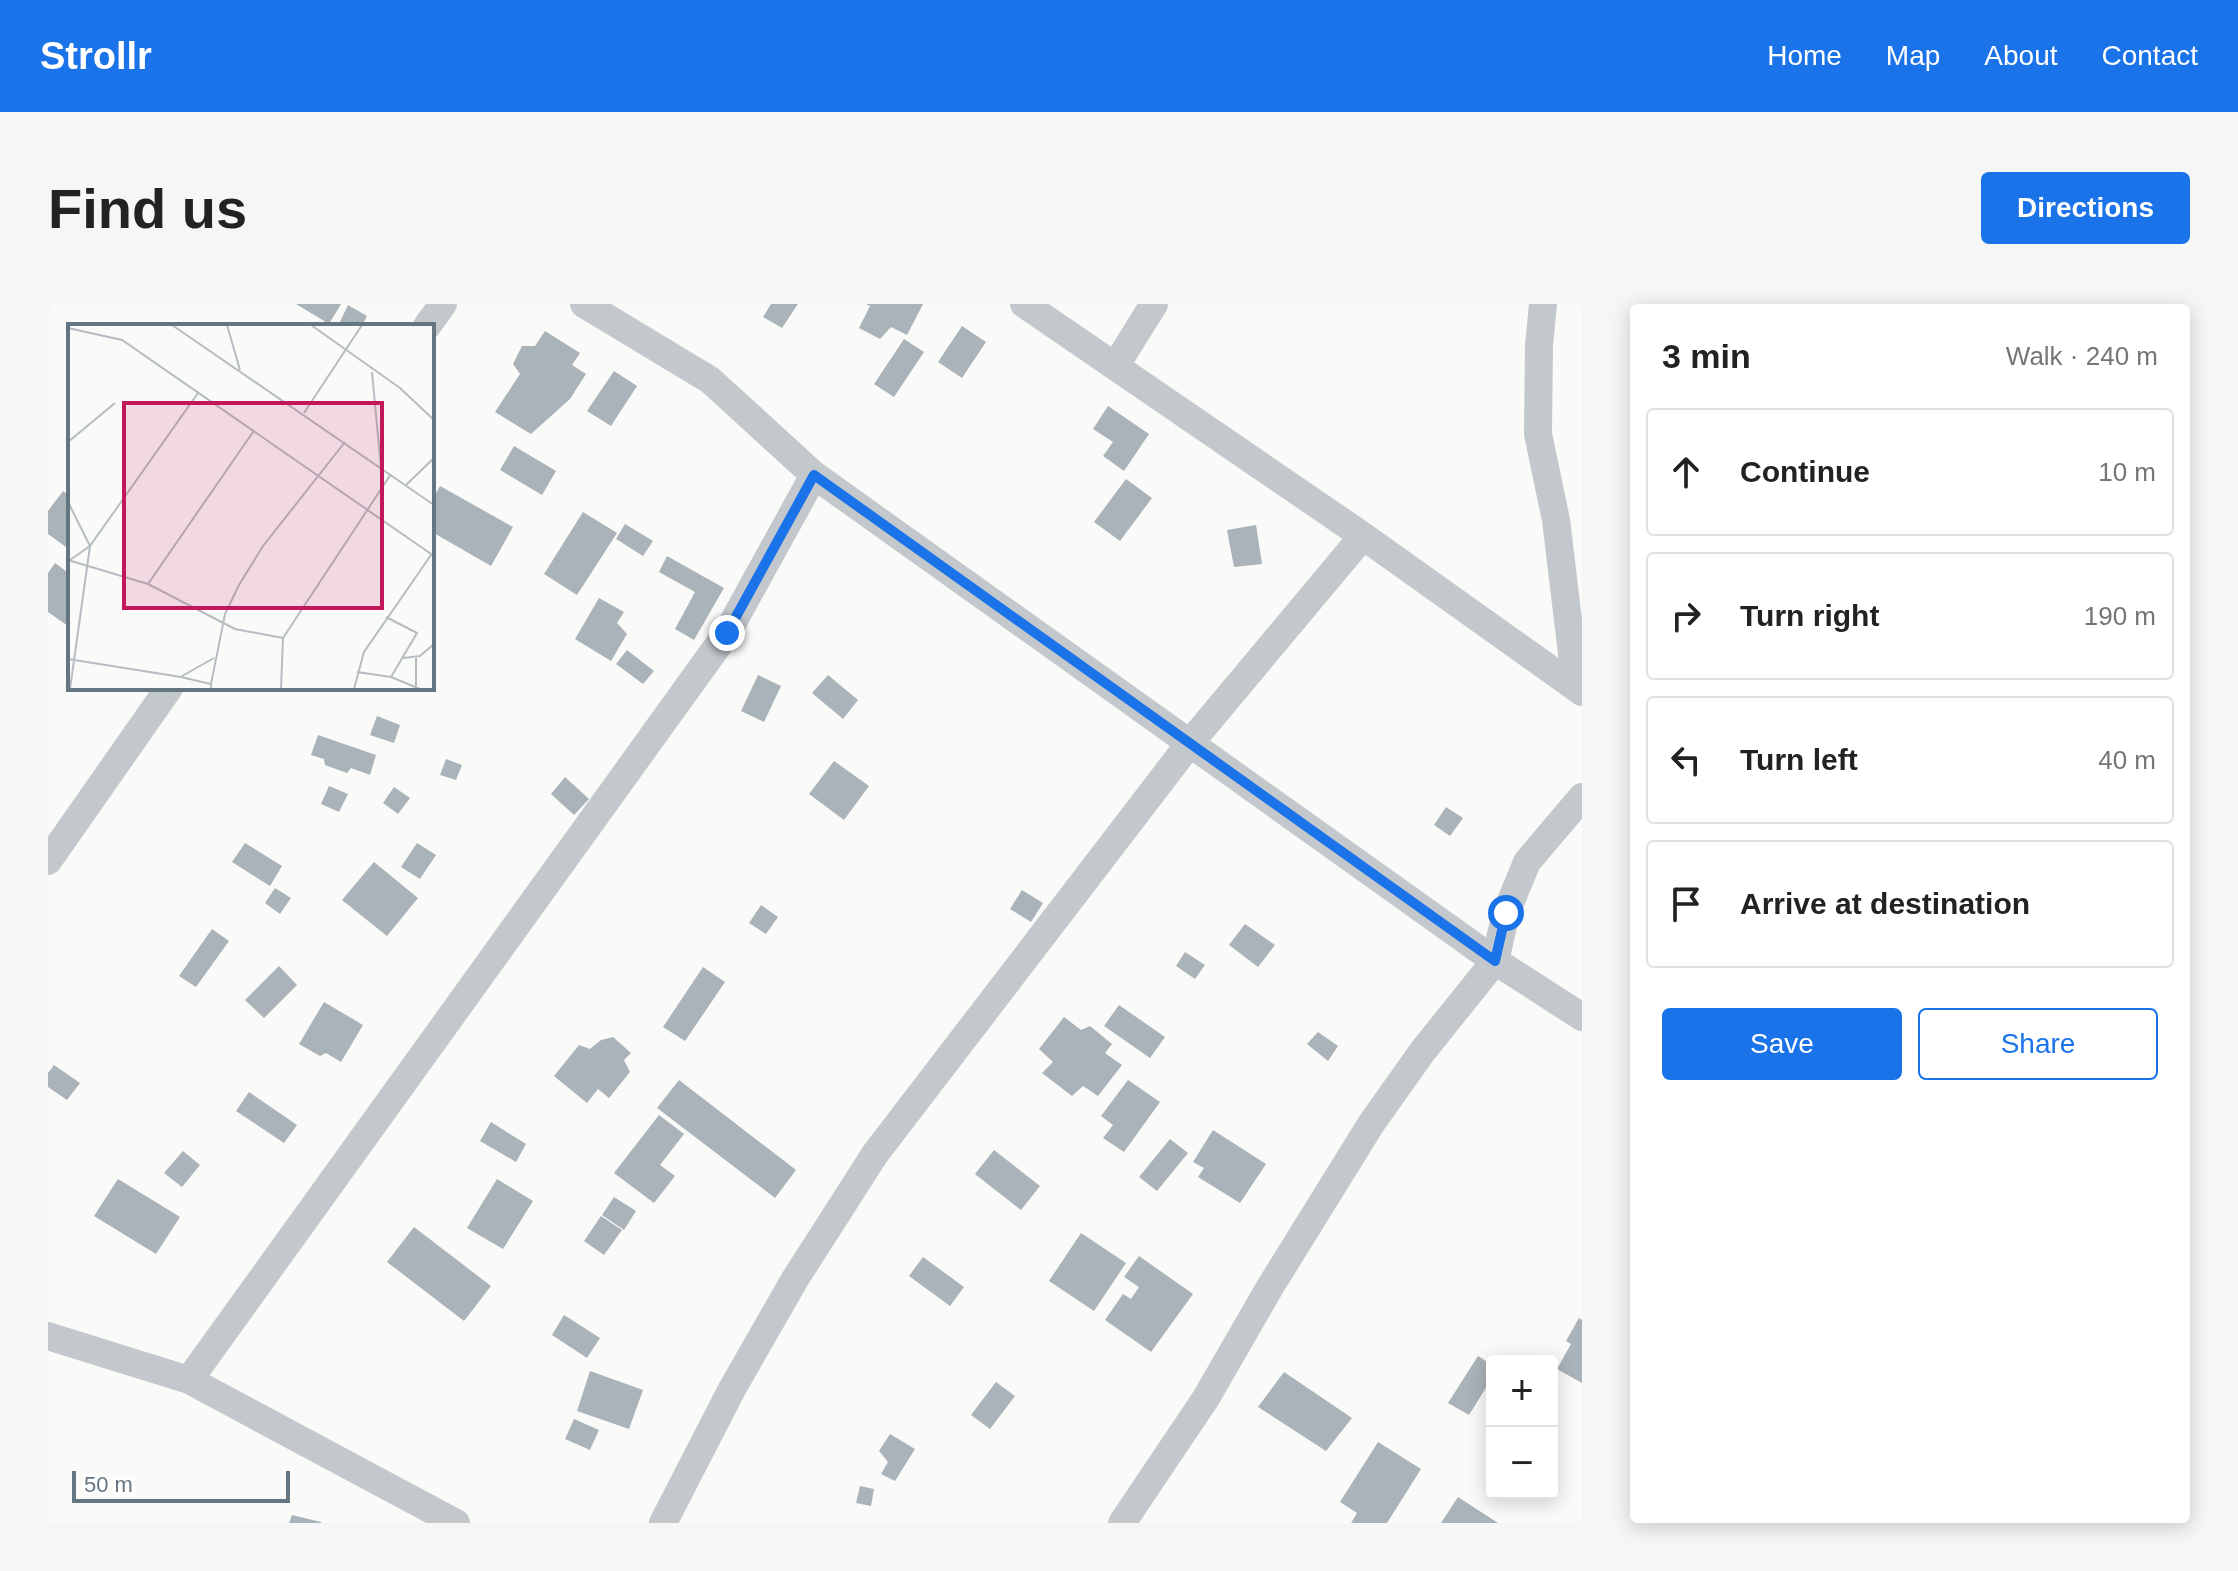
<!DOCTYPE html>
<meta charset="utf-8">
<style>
:root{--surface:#fff;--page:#f6f6f6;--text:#222;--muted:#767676;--line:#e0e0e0;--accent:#1a73e8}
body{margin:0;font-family:Arial,sans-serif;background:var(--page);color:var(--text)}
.controls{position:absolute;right:24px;bottom:24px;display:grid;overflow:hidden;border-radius:8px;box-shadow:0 4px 20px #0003}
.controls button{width:72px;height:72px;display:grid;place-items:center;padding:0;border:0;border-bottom:2px solid var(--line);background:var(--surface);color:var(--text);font:40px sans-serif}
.scale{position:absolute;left:24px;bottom:20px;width:218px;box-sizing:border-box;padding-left:8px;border:4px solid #657683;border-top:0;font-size:22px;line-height:28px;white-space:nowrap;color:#657683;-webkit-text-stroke:6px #fff;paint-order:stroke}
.stop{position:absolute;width:24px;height:24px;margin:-18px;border:6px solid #1a73e8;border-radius:50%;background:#fff}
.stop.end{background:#1a73e8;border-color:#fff;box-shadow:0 2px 8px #0008}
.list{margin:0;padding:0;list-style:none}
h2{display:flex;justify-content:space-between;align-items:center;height:104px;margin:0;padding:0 32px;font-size:34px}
h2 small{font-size:26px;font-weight:400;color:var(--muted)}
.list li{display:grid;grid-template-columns:52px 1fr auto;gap:24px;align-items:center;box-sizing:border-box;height:128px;margin:0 16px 16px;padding:0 16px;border:2px solid var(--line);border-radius:8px}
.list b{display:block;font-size:30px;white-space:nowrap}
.list em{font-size:26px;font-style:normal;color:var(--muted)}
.actions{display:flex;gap:16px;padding:24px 32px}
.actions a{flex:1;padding:18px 0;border:2px solid var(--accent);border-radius:8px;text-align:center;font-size:28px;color:var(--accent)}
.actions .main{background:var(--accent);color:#fff}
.icon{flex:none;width:44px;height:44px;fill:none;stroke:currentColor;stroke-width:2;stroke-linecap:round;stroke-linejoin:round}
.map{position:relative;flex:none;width:1534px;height:1219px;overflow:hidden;border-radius:8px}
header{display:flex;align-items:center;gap:48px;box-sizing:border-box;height:112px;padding:0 40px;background:var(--accent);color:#fff}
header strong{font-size:38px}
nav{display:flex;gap:44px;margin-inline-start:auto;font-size:28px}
.intro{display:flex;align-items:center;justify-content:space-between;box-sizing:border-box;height:192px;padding:0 48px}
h1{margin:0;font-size:56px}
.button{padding:20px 36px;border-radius:8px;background:var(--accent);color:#fff;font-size:28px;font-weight:700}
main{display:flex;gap:48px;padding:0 48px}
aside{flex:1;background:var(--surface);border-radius:8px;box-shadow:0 4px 20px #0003}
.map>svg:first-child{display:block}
.building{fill:#aab3b9}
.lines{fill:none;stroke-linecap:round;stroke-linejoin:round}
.minor{stroke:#c3c8cc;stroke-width:28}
.route{stroke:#1a73e8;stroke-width:10}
.inset-road{fill:none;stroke:#b5bdc2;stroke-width:2}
.view{fill:#c2185b;fill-opacity:0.15;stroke:#c2185b;stroke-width:4}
.inset-edge{fill:none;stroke:#657683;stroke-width:4}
</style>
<header>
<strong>Strollr</strong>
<nav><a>Home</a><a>Map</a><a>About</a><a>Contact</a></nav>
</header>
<div class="intro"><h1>Find us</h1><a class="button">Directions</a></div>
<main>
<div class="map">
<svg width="1534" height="1219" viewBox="0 0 1534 1219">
<rect width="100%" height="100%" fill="#fafaf8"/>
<path class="building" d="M 248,0 L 293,0 L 281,20 Z
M 723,0 L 750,0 L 734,24 L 715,13 Z
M 818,0 L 875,0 L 859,31 L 843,23 L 832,35 L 811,24 L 822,2 Z
M 300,1 L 319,12 L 314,22 L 290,22 Z
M 914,22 L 938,38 L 914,74 L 890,58 Z
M 497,27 L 532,49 L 524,61 L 538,70 L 522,95 L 483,130 L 447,108 L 472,70 L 465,60 L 474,42 L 487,42 Z
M 856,35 L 876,48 L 846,93 L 826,80 Z
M 566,67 L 589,82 L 563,122 L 539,107 Z
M 1060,102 L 1101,130 L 1076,167 L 1055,152 L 1065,138 L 1045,125 Z
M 466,142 L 508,167 L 494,191 L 452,166 Z
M 1078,175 L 1104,194 L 1072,237 L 1046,218 Z
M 392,182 L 465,223 L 443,262 L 384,228 L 384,196 Z
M 15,187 L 22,192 L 22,246 L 0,230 L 0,207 Z
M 535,208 L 569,229 L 529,291 L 496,270 Z
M 577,220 L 605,237 L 595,252 L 568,235 Z
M 1208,221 L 1214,260 L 1186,263 L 1179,226 Z
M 619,252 L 676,284 L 646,336 L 627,325 L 647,288 L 611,268 Z
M 7,259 L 22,270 L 22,318 L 20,322 L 0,308 L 0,269 Z
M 551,294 L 576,308 L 569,319 L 579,330 L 563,357 L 527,335 Z
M 579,346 L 606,367 L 595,380 L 568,360 Z
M 710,371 L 733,382 L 716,418 L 693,407 Z
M 780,371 L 810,396 L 795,415 L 764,389 Z
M 329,412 L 352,421 L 346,439 L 322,431 Z
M 270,431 L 328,451 L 322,471 L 303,464 L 299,469 L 277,461 L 276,455 L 263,451 Z
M 398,455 L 414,461 L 408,476 L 392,471 Z
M 786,457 L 821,482 L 796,516 L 761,490 Z
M 517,473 L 541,495 L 526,511 L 503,490 Z
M 281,482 L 300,490 L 291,508 L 273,500 Z
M 346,483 L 362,494 L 350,510 L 335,499 Z
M 1398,503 L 1415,514 L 1402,532 L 1386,521 Z
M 197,539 L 234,562 L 222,582 L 184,558 Z
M 369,539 L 388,551 L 372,575 L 353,563 Z
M 326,558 L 370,594 L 339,632 L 294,596 Z
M 227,584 L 243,594 L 232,610 L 217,599 Z
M 974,586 L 995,599 L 983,618 L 962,605 Z
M 713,601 L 730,613 L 718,630 L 701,619 Z
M 1197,620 L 1227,641 L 1210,663 L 1181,641 Z
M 164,625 L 181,637 L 148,683 L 131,672 Z
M 1137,648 L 1157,661 L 1147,675 L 1128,662 Z
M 231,662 L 249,681 L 216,714 L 197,696 Z
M 655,663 L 677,678 L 637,737 L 615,723 Z
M 276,698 L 315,721 L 293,758 L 278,749 L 272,752 L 251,740 Z
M 1071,701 L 1117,733 L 1102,754 L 1056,722 Z
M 1016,713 L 1033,726 L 1042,722 L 1064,740 L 1057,749 L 1074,761 L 1050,792 L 1035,782 L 1024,792 L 994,769 L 1005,758 L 991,745 Z
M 1270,728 L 1290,742 L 1280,757 L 1259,740 Z
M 565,733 L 583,749 L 576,756 L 582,768 L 561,794 L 550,785 L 539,799 L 506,772 L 531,741 L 542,745 L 553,736 Z
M 6,761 L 32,779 L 19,796 L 0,783 L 0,769 Z
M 631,776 L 748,866 L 727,894 L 609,804 Z
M 1080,776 L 1112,798 L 1076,848 L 1055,834 L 1065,821 L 1053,812 Z
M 201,788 L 249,821 L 236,839 L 188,807 Z
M 611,811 L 636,830 L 612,861 L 627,872 L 606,899 L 566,869 Z
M 443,818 L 478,840 L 468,858 L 432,837 Z
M 1165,826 L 1218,860 L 1192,899 L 1150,873 L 1156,864 L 1145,858 Z
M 1122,835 L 1140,849 L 1109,887 L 1091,873 Z
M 946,846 L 992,882 L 973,906 L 927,870 Z
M 135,847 L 152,861 L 134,883 L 116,869 Z
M 70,875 L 132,913 L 108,950 L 46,912 Z
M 449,875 L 485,897 L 455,945 L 419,924 Z
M 566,893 L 588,907 L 576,926 L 554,911 Z
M 553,912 L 574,926 L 556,951 L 536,937 Z
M 366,923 L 443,982 L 416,1017 L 339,958 Z
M 1033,929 L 1078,959 L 1046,1007 L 1001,977 Z
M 1091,952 L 1145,990 L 1103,1048 L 1057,1016 L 1075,990 L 1083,995 L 1091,983 L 1076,973 Z
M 875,953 L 916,983 L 902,1002 L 861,972 Z
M 516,1011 L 552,1034 L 539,1054 L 504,1031 Z
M 1531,1014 L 1534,1016 L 1534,1079 L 1509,1065 L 1523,1040 L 1518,1037 Z
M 1430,1052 L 1444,1061 L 1444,1074 L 1421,1111 L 1400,1099 Z
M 542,1067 L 595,1086 L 581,1125 L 529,1107 Z
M 1236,1068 L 1304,1114 L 1278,1147 L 1210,1103 Z
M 948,1078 L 967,1092 L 942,1125 L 923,1111 Z
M 526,1115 L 551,1126 L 542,1146 L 517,1135 Z
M 842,1130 L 867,1145 L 847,1177 L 833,1170 L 840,1158 L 831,1147 Z
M 1330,1138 L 1373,1165 L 1339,1219 L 1303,1219 L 1309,1209 L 1292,1198 Z
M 812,1182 L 826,1185 L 823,1202 L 808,1199 Z
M 1410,1193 L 1450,1219 L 1393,1219 Z
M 244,1211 L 273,1218 L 273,1219 L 241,1219 Z"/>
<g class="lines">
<path class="minor" d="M 536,0 L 662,76 L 766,171 L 1447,657 L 1534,713
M 976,0 L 1315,232 L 1534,388
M 1495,0 L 1491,41 L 1490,130 L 1508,216 L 1528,383
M 379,22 L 395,0
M 1068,61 L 1106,0
M 0,557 L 121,384
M 0,1032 L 141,1076 L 408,1219
M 141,1076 L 679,329 L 766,171
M 615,1219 L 684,1085 L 747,975 L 827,850 L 1142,439 L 1315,232
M 1074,1219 L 1158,1094 L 1222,983 L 1323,820 L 1374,748 L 1447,657 L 1458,609 L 1479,558 L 1534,493"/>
</g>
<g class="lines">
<path class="route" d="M 679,329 L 766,171 L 1447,657 L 1458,609"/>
</g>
<g transform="translate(20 20)">
<rect width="366" height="366" fill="#fafaf8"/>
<path class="inset-road" d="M 104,1 L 366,181M 159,1 L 172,46M 243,1 L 332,64 L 366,96M 0,4 L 54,16 L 366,232M 304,48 L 313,144M 236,89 L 294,1M 0,118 L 47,79M 338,161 L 366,134M 0,178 L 22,222 L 2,236M 0,236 L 80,260 L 167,305 L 215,314M 80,260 L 185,108M 318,293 L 349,309 L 323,353M 215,314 L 323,150M 335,334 L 352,332 L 366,320M 348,334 L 348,362M 0,335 L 113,353 L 143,360 L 143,365M 289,348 L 323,353 L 352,365M 114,352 L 146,334M 143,360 L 157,290 L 171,261 L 195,222 L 277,118M 2,365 L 22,222 L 130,69M 213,365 L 215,314M 286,365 L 296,328 L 363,231"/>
<path class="view" d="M 56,79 L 314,79 L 314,284 L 56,284 Z"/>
<rect width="366" height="366" class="inset-edge"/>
</g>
</svg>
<div class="controls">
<button>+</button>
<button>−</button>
</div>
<div class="scale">50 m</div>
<div class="stop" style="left:1458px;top:609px"></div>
<div class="stop end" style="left:679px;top:329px"></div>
</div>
<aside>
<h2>3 min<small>Walk · 240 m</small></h2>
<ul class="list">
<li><svg class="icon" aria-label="ahead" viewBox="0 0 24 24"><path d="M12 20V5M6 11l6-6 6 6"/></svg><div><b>Continue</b></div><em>10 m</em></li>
<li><svg class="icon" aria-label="right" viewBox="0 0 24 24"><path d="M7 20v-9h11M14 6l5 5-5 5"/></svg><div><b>Turn right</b></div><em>190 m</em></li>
<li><svg class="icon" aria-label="left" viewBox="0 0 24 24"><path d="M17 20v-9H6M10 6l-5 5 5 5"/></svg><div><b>Turn left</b></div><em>40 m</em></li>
<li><svg class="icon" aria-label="arrive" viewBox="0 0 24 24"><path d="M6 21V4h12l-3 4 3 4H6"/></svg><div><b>Arrive at destination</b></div></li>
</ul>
<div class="actions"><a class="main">Save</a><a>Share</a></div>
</aside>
</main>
